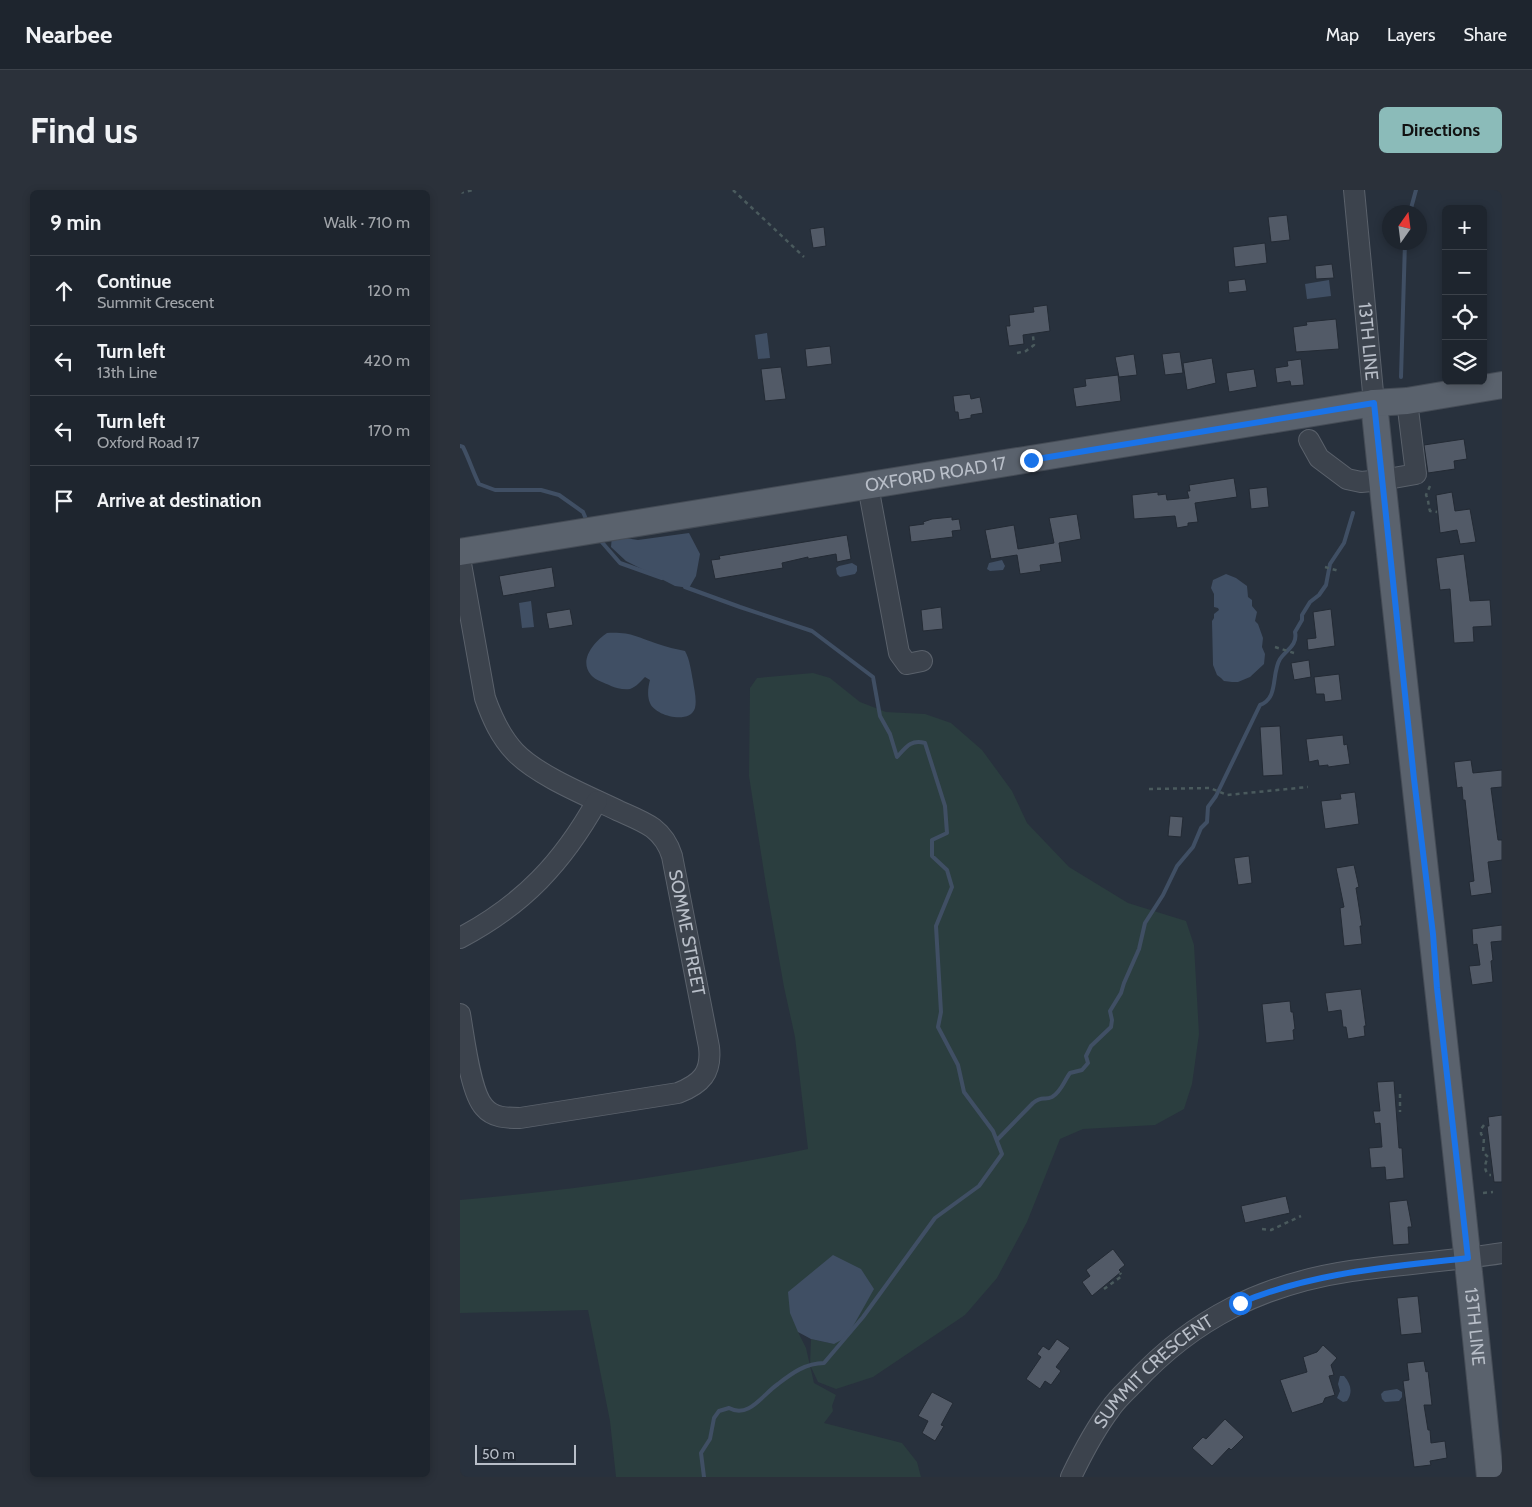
<!DOCTYPE html>
<meta charset="utf-8">
<style>
:root{--surface:#1e252e;--page:#2b313a;--text:#f1f3f6;--muted:#a1a5aa;--line:#3c424a;--accent:#8bbbb9}
body{margin:0;font-family:Cabin,sans-serif;background:var(--page);color:var(--text)}
.controls{position:absolute;right:15px;top:15px;display:grid;overflow:hidden;border-radius:8px;box-shadow:0 2px 8px #0003}
.controls button{width:45px;height:45px;display:grid;place-items:center;padding:0;border:0;border-bottom:1px solid var(--line);background:var(--surface);color:var(--text);font:25px sans-serif}
.compass{position:absolute;left:922px;top:15px;width:45px;height:45px;border-radius:50%;background:var(--surface);box-shadow:0 2px 8px #0003;rotate:14deg}
.scale{position:absolute;left:15px;bottom:12px;width:101px;box-sizing:border-box;padding-left:5px;border:2px solid #b8bec8;border-top:0;font-size:14px;line-height:18px;white-space:nowrap;color:#b8bec8;-webkit-text-stroke:4px #212832;paint-order:stroke}
.stop{position:absolute;width:15px;height:15px;margin:-11px;border:4px solid #1a73e8;border-radius:50%;background:#fff}
.stop.end{background:#1a73e8;border-color:#fff;box-shadow:0 1px 5px #0008}
.list{margin:0;padding:0;list-style:none}
h2{display:flex;justify-content:space-between;align-items:center;height:65px;margin:0;padding:0 20px;font-size:21px}
h2 small{font-size:16px;font-weight:400;color:var(--muted)}
.list li{display:grid;grid-template-columns:32px 1fr auto;gap:15px;align-items:center;box-sizing:border-box;height:70px;padding:0 20px;border-top:1px solid var(--line)}
.list b{display:block;font-size:19px;white-space:nowrap}
.list p{margin:0;font-size:16px;white-space:nowrap;color:var(--muted)}
.list em{font-size:16px;font-style:normal;color:var(--muted)}
.icon{flex:none;width:28px;height:28px;fill:none;stroke:currentColor;stroke-width:2;stroke-linecap:round;stroke-linejoin:round}
.map{position:relative;flex:none;width:1042px;height:1287px;overflow:hidden;border-radius:8px}
header{display:flex;align-items:center;gap:30px;box-sizing:border-box;height:70px;padding:0 25px;background:var(--surface);border-bottom:1px solid var(--line)}
header strong{font-size:24px}
nav{display:flex;gap:28px;margin-inline-start:auto;font-size:18px}
.intro{display:flex;align-items:center;justify-content:space-between;box-sizing:border-box;height:120px;padding:0 30px}
h1{margin:0;font-size:35px}
.button{padding:12px 22px;border-radius:8px;background:var(--accent);color:#111;font-size:18px;font-weight:700}
main{display:flex;gap:30px;padding:0 30px}
aside{flex:1;background:var(--surface);border-radius:8px;box-shadow:0 2px 8px #0003}
.map>svg:first-child{display:block}
.green{fill:#2b3e3f}
.water{fill:#404f64}
.lines{fill:none;stroke-linecap:round;stroke-linejoin:round}
.stream{stroke:#404f64;stroke-width:4}
.building{fill:#525a67;stroke:#232a34}
.minor-casing{stroke:#5a616b;stroke-width:22}
.major-casing{stroke:#454c56;stroke-width:28}
.path{stroke:#4a5a5d;stroke-width:2.5;stroke-dasharray:4 4;stroke-linecap:butt}
.minor{stroke:#3c434d;stroke-width:20}
.major{stroke:#5a626d;stroke-width:26}
.route{stroke:#1a73e8;stroke-width:6}
.labels{text-anchor:middle;stroke-width:4;stroke-linejoin:round;paint-order:stroke}
.street-label{font-size:18px;fill:#b8bec8;stroke:#212832}
</style>
<header>
<strong>Nearbee</strong>
<nav><a>Map</a><a>Layers</a><a>Share</a></nav>
</header>
<div class="intro"><h1>Find us</h1><a class="button">Directions</a></div>
<main>
<aside>
<h2>9 min<small>Walk · 710 m</small></h2>
<ul class="list">
<li><svg class="icon" aria-label="ahead" viewBox="0 0 24 24"><path d="M12 20V5M6 11l6-6 6 6"/></svg><div><b>Continue</b><p>Summit Crescent</p></div><em>120 m</em></li>
<li><svg class="icon" aria-label="left" viewBox="0 0 24 24"><path d="M17 20v-9H6M10 6l-5 5 5 5"/></svg><div><b>Turn left</b><p>13th Line</p></div><em>420 m</em></li>
<li><svg class="icon" aria-label="left" viewBox="0 0 24 24"><path d="M17 20v-9H6M10 6l-5 5 5 5"/></svg><div><b>Turn left</b><p>Oxford Road 17</p></div><em>170 m</em></li>
<li><svg class="icon" aria-label="arrive" viewBox="0 0 24 24"><path d="M6 21V4h12l-3 4 3 4H6"/></svg><div><b>Arrive at destination</b></div></li>
</ul>
</aside>
<div class="map">
<svg width="1042" height="1287" viewBox="0 0 1042 1287">
<rect width="100%" height="100%" fill="#28313d"/>
<path class="green" d="M 353,483 L 370,488 L 400,512 L 426,522 L 465,524 L 491,533 L 522,560 L 552,601 L 567,633 L 609,677 L 668,713 L 726,731 L 734,755 L 739,844 L 732,894 L 724,919 L 695,935 L 623,939 L 600,949 L 567,1032 L 537,1088 L 505,1125 L 413,1187 L 376,1199 L 358,1192 L 350,1175 L 351,1149 L 374,1154 L 338,1142 L 346,1158 L 354,1193 L 376,1205 L 372,1216 L 373,1221 L 364,1233 L 442,1253 L 457,1272 L 461,1287 L 156,1287 L 150,1231 L 128,1120 L 0,1123 L 0,1010 C 117,1000 233,983 348,959 L 335,847 L 324,797 L 306,695 L 289,586 L 290,498 L 297,488 Z"/>
<path class="water" d="M 869,90 L 871,106 L 847,109 L 845,94 Z
M 307,143 L 310,168 L 298,169 L 295,145 Z
M 229,343 L 240,364 L 236,386 L 229,398 L 215,396 L 166,371 L 151,357 L 152,346 L 178,350 Z
M 542,370 L 545,376 L 543,380 L 530,381 L 527,379 L 529,373 Z
M 392,373 L 397,376 L 397,381 L 395,384 L 380,387 L 377,384 L 376,378 L 379,376 Z
M 766,384 L 776,388 L 787,396 L 788,407 L 792,410 L 792,416 L 797,422 L 795,431 L 798,434 L 803,448 L 802,457 L 805,464 L 804,474 L 790,487 L 778,492 L 772,492 L 764,491 L 761,488 L 757,485 L 753,475 L 752,431 L 754,428 L 754,424 L 759,420 L 758,418 L 754,417 L 754,404 L 751,398 L 753,390 Z
M 71,411 L 74,437 L 62,438 L 59,413 Z
M 147,443 C 172,442 176,447 198,454 C 206,457 216,459 225,461 C 230,470 231,481 233,491 C 234,499 237,509 235,518 C 230,535 195,526 190,513 C 187,506 188,497 190,490 L 185,487 C 181,491 176,497 170,499 C 163,500 156,498 151,496 C 145,493 135,490 131,485 C 118,470 135,451 147,443 Z
M 373,1065 L 401,1079 L 414,1099 L 387,1147 L 374,1154 L 351,1149 L 338,1142 L 330,1123 L 328,1102 Z
M 880,1186 L 884,1186 C 891,1194 893,1202 887,1211 L 883,1212 L 877,1208 L 880,1201 L 878,1194 Z
M 937,1199 L 942,1202 L 942,1207 L 939,1211 L 925,1212 L 922,1209 L 921,1204 L 924,1201 Z"/>
<g class="lines">
<path class="stream" d="M 950,22 L 956,0
M 941,187 L 945,52
M 0,256 L 3,257 C 9,269 13,282 19,294 L 35,300 L 81,300 L 99,305 L 123,322 L 126,329
M 140,350 L 160,373 L 202,388
M 225,397 L 280,417 L 352,441 L 413,487 L 420,526 L 430,544 L 437,567 C 446,557 451,549 465,553 L 485,616 L 487,643 L 472,650 L 472,666 L 487,680 L 492,697 L 476,736 L 481,822 L 478,837 L 498,875 L 504,902 L 533,941 L 542,964 L 519,996 L 475,1028 L 403,1127 L 364,1173 C 346,1173 332,1183 318,1194 C 303,1204 289,1229 269,1218 L 259,1221 L 254,1228 L 250,1249 L 241,1263 L 244,1287
M 537,950 L 573,913 C 583,905 584,911 592,907 C 601,902 604,891 610,883 L 622,880 L 628,873 L 626,866 L 631,856 L 651,837 L 652,830 L 650,821 L 661,803 L 664,793 L 679,759 L 685,733 L 703,705 L 717,676 L 733,657 L 741,638 L 747,632 L 748,617 L 756,606 L 800,515 C 819,508 811,484 820,469 C 826,460 838,455 835,442 L 842,430 L 842,425 L 850,412 L 859,405 L 866,395 L 870,374 L 884,353 L 893,323"/>
</g>
<path class="building" d="M 827,25 L 830,50 L 811,52 L 808,27 Z
M 364,37 L 366,56 L 353,58 L 350,39 Z
M 805,53 L 807,73 L 775,77 L 773,57 Z
M 872,74 L 874,88 L 856,89 L 855,76 Z
M 785,89 L 787,101 L 769,103 L 768,91 Z
M 587,115 L 590,141 L 563,145 L 564,154 L 549,156 L 546,136 L 550,136 L 549,125 L 574,122 L 573,117 Z
M 876,129 L 879,159 L 836,162 L 833,137 L 847,135 L 846,132 Z
M 370,156 L 372,174 L 347,177 L 345,159 Z
M 720,162 L 723,183 L 705,185 L 702,164 Z
M 674,164 L 677,185 L 659,187 L 655,167 Z
M 752,168 L 756,193 L 727,200 L 723,173 Z
M 841,169 L 844,195 L 831,196 L 830,191 L 817,193 L 815,178 L 828,176 L 827,171 Z
M 321,177 L 326,209 L 305,211 L 301,179 Z
M 794,179 L 797,197 L 769,202 L 766,183 Z
M 658,185 L 661,211 L 616,217 L 613,198 L 626,196 L 625,189 Z
M 510,204 L 511,209 L 520,207 L 523,223 L 511,225 L 511,228 L 499,230 L 498,222 L 495,222 L 493,206 Z
M 1004,249 L 1007,269 L 994,271 L 995,279 L 968,283 L 964,255 Z
M 774,288 L 777,307 L 735,313 L 738,332 L 728,333 L 728,336 L 717,338 L 715,326 L 674,329 L 672,305 L 698,302 L 698,305 L 706,304 L 707,310 L 729,308 L 727,301 L 730,301 L 729,295 Z
M 807,297 L 809,317 L 791,319 L 789,299 Z
M 992,302 L 995,321 L 1010,319 L 1016,352 L 1000,354 L 997,340 L 980,343 L 976,305 Z
M 617,324 L 621,349 L 599,353 L 602,372 L 580,375 L 581,381 L 560,384 L 557,365 L 531,369 L 525,340 L 554,335 L 558,359 L 594,353 L 589,328 Z
M 492,327 L 492,330 L 499,329 L 501,340 L 492,341 L 493,347 L 451,352 L 449,336 L 464,334 L 463,332 L 472,329 Z
M 387,345 L 391,369 L 377,372 L 376,364 L 348,369 L 348,367 L 322,373 L 323,378 L 255,389 L 251,370 L 260,369 L 259,366 Z
M 1004,364 L 1010,411 L 1030,410 L 1032,436 L 1013,437 L 1014,452 L 994,453 L 990,399 L 980,400 L 976,368 Z
M 92,377 L 95,397 L 43,406 L 39,386 Z
M 481,417 L 483,439 L 463,441 L 461,420 Z
M 110,419 L 113,435 L 89,439 L 86,423 Z
M 871,419 L 875,456 L 848,460 L 847,449 L 856,448 L 853,422 Z
M 849,470 L 851,487 L 834,490 L 831,473 Z
M 879,484 L 882,510 L 865,512 L 864,504 L 856,504 L 854,487 Z
M 820,536 L 823,585 L 803,586 L 800,537 Z
M 883,545 L 884,555 L 887,554 L 890,574 L 868,577 L 868,575 L 859,576 L 858,570 L 849,572 L 846,549 Z
M 1011,570 L 1013,583 L 1042,580 L 1042,597 L 1031,598 L 1038,650 L 1042,650 L 1042,670 L 1028,672 L 1032,703 L 1011,706 L 1009,692 L 1014,691 L 1005,610 L 1003,610 L 1002,597 L 997,598 L 994,572 Z
M 895,602 L 899,634 L 865,639 L 861,611 L 881,609 L 880,604 Z
M 710,626 L 723,627 L 721,647 L 708,646 Z
M 789,666 L 792,693 L 778,695 L 774,668 Z
M 894,675 L 899,697 L 896,698 L 902,736 L 900,736 L 902,754 L 884,756 L 880,718 L 884,717 L 876,678 Z
M 1042,735 L 1042,751 L 1031,752 L 1033,770 L 1031,771 L 1033,792 L 1012,795 L 1009,776 L 1020,775 L 1017,754 L 1013,755 L 1012,739 Z
M 901,799 L 906,836 L 904,836 L 905,846 L 888,849 L 886,837 L 883,837 L 881,820 L 868,822 L 865,803 Z
M 830,811 L 831,822 L 833,822 L 835,839 L 833,840 L 834,850 L 806,853 L 802,814 Z
M 934,891 L 939,958 L 942,958 L 944,988 L 926,990 L 925,977 L 911,978 L 909,958 L 922,957 L 920,933 L 915,934 L 913,921 L 920,921 L 917,892 Z
M 1042,925 L 1042,992 L 1034,992 L 1027,936 L 1029,936 L 1028,927 Z
M 826,1006 L 830,1023 L 785,1033 L 781,1016 Z
M 947,1010 L 952,1037 L 948,1037 L 949,1054 L 933,1055 L 929,1012 Z
M 653,1059 L 665,1075 L 659,1080 L 661,1082 L 632,1106 L 622,1092 L 630,1086 L 626,1080 Z
M 958,1106 L 962,1143 L 941,1145 L 937,1108 Z
M 597,1149 L 610,1158 L 596,1177 L 601,1181 L 591,1195 L 585,1191 L 580,1199 L 566,1189 L 581,1167 L 577,1164 L 583,1156 L 589,1160 Z
M 863,1155 L 877,1168 L 871,1175 L 874,1185 L 869,1186 L 875,1205 L 865,1208 L 863,1213 L 832,1223 L 820,1190 L 847,1182 L 843,1167 L 857,1162 Z
M 964,1171 L 966,1182 L 968,1181 L 972,1215 L 964,1215 L 968,1240 L 970,1240 L 971,1253 L 985,1251 L 987,1268 L 970,1271 L 971,1275 L 954,1277 L 943,1191 L 949,1190 L 947,1173 Z
M 472,1202 L 493,1213 L 481,1235 L 484,1236 L 475,1251 L 462,1243 L 468,1231 L 458,1226 Z
M 765,1229 L 784,1247 L 771,1260 L 769,1258 L 752,1276 L 732,1258 L 743,1247 L 746,1249 Z"/>
<g class="lines">
<g class="minor-casing">
<g id="minor">
<path id="s1" d="M 894,0 L 914,213"/>
<path d="M 849,250 L 859,268 L 887,289 L 901,292 L 922,290 L 956,284 L 947,211"/>
<path d="M 408,296 L 439,463 L 447,474 L 462,471"/>
<path id="s2" d="M 0,368 L 25,508 C 32,528 40,546 55,562 C 78,586 128,606 159,621 C 170,626 183,631 193,638 C 202,645 209,656 212,666 L 249,857 C 252,883 241,894 218,903 L 60,928 C 47,928 33,928 24,917 C 10,902 4,846 0,824"/>
<path d="M 0,748 C 63,715 103,672 137,611"/>
<path id="s3" d="M 611,1287 C 622,1264 635,1239 651,1218 C 657,1209 666,1201 674,1193 C 734,1128 804,1094 891,1081 C 941,1074 992,1071 1042,1063"/>
</g>
</g>
<g class="major-casing">
<g id="major">
<path id="s4" d="M 914,213 C 951,571 995,929 1030,1287"/>
<path id="s5" d="M 0,362 L 914,213 L 947,211 L 1042,195"/>
</g>
</g>
<path class="path" d="M 273,0 L 344,67
M 0,3 L 13,0
M 557,163 L 566,161 L 574,155 L 573,146
M 970,296 L 966,305 C 969,311 968,315 970,321 L 977,322
M 865,377 L 879,381
M 815,457 L 834,463
M 689,599 L 750,598 L 767,605 L 848,597
M 940,904 L 940,922
M 1024,935 L 1021,939 L 1021,944 L 1024,948 L 1023,962 L 1028,967 C 1025,974 1023,979 1029,985 L 1031,985
M 1023,1003 L 1033,1002
M 802,1039 L 811,1040 L 841,1026
M 644,1099 L 662,1086 L 660,1083"/>
<use href="#minor" class="minor"/>
<use href="#major" class="major"/>
</g>
<g class="lines">
<path class="route" d="M 571,270 L 914,213 L 954,589 L 973,744 L 977,798 L 1008,1068 C 930,1077 854,1082 780,1113"/>
</g>
<g class="labels">
<g class="street-label">
<text dy="6" stroke="none"><textPath href="#s1" startOffset="152">13TH LINE</textPath></text>
<text dy="6" stroke="none"><textPath href="#s5" startOffset="482">OXFORD ROAD 17</textPath></text>
<text dy="6" stroke="none"><textPath href="#s2" startOffset="475">SOMME STREET</textPath></text>
<text dy="6" stroke="none"><textPath href="#s4" startOffset="929">13TH LINE</textPath></text>
<text dy="6" stroke="none"><textPath href="#s3" startOffset="136">SUMMIT CRESCENT</textPath></text>
</g>
</g>
</svg>
<div class="controls">
<button>+</button>
<button>−</button>
<button><svg class="icon" aria-label="locate" viewBox="0 0 24 24"><circle cx="12" cy="12" r="6"/><path d="M12 2v4M12 18v4M2 12h4M18 12h4"/></svg></button>
<button><svg class="icon" aria-label="layers" viewBox="0 0 24 24"><path d="M12 4l9 5-9 5-9-5zM3 14l9 5 9-5"/></svg></button>
</div>
<svg class="compass" viewBox="-18 -18 36 36"><path d="M0-13l5 13h-10z" fill="#e53935"/><path d="M0 13l5-13h-10z" fill="#a1a5aa"/></svg>
<div class="scale">50 m</div>
<div class="stop" style="left:780px;top:1113px"></div>
<div class="stop end" style="left:571px;top:270px"></div>
</div>
</main>
